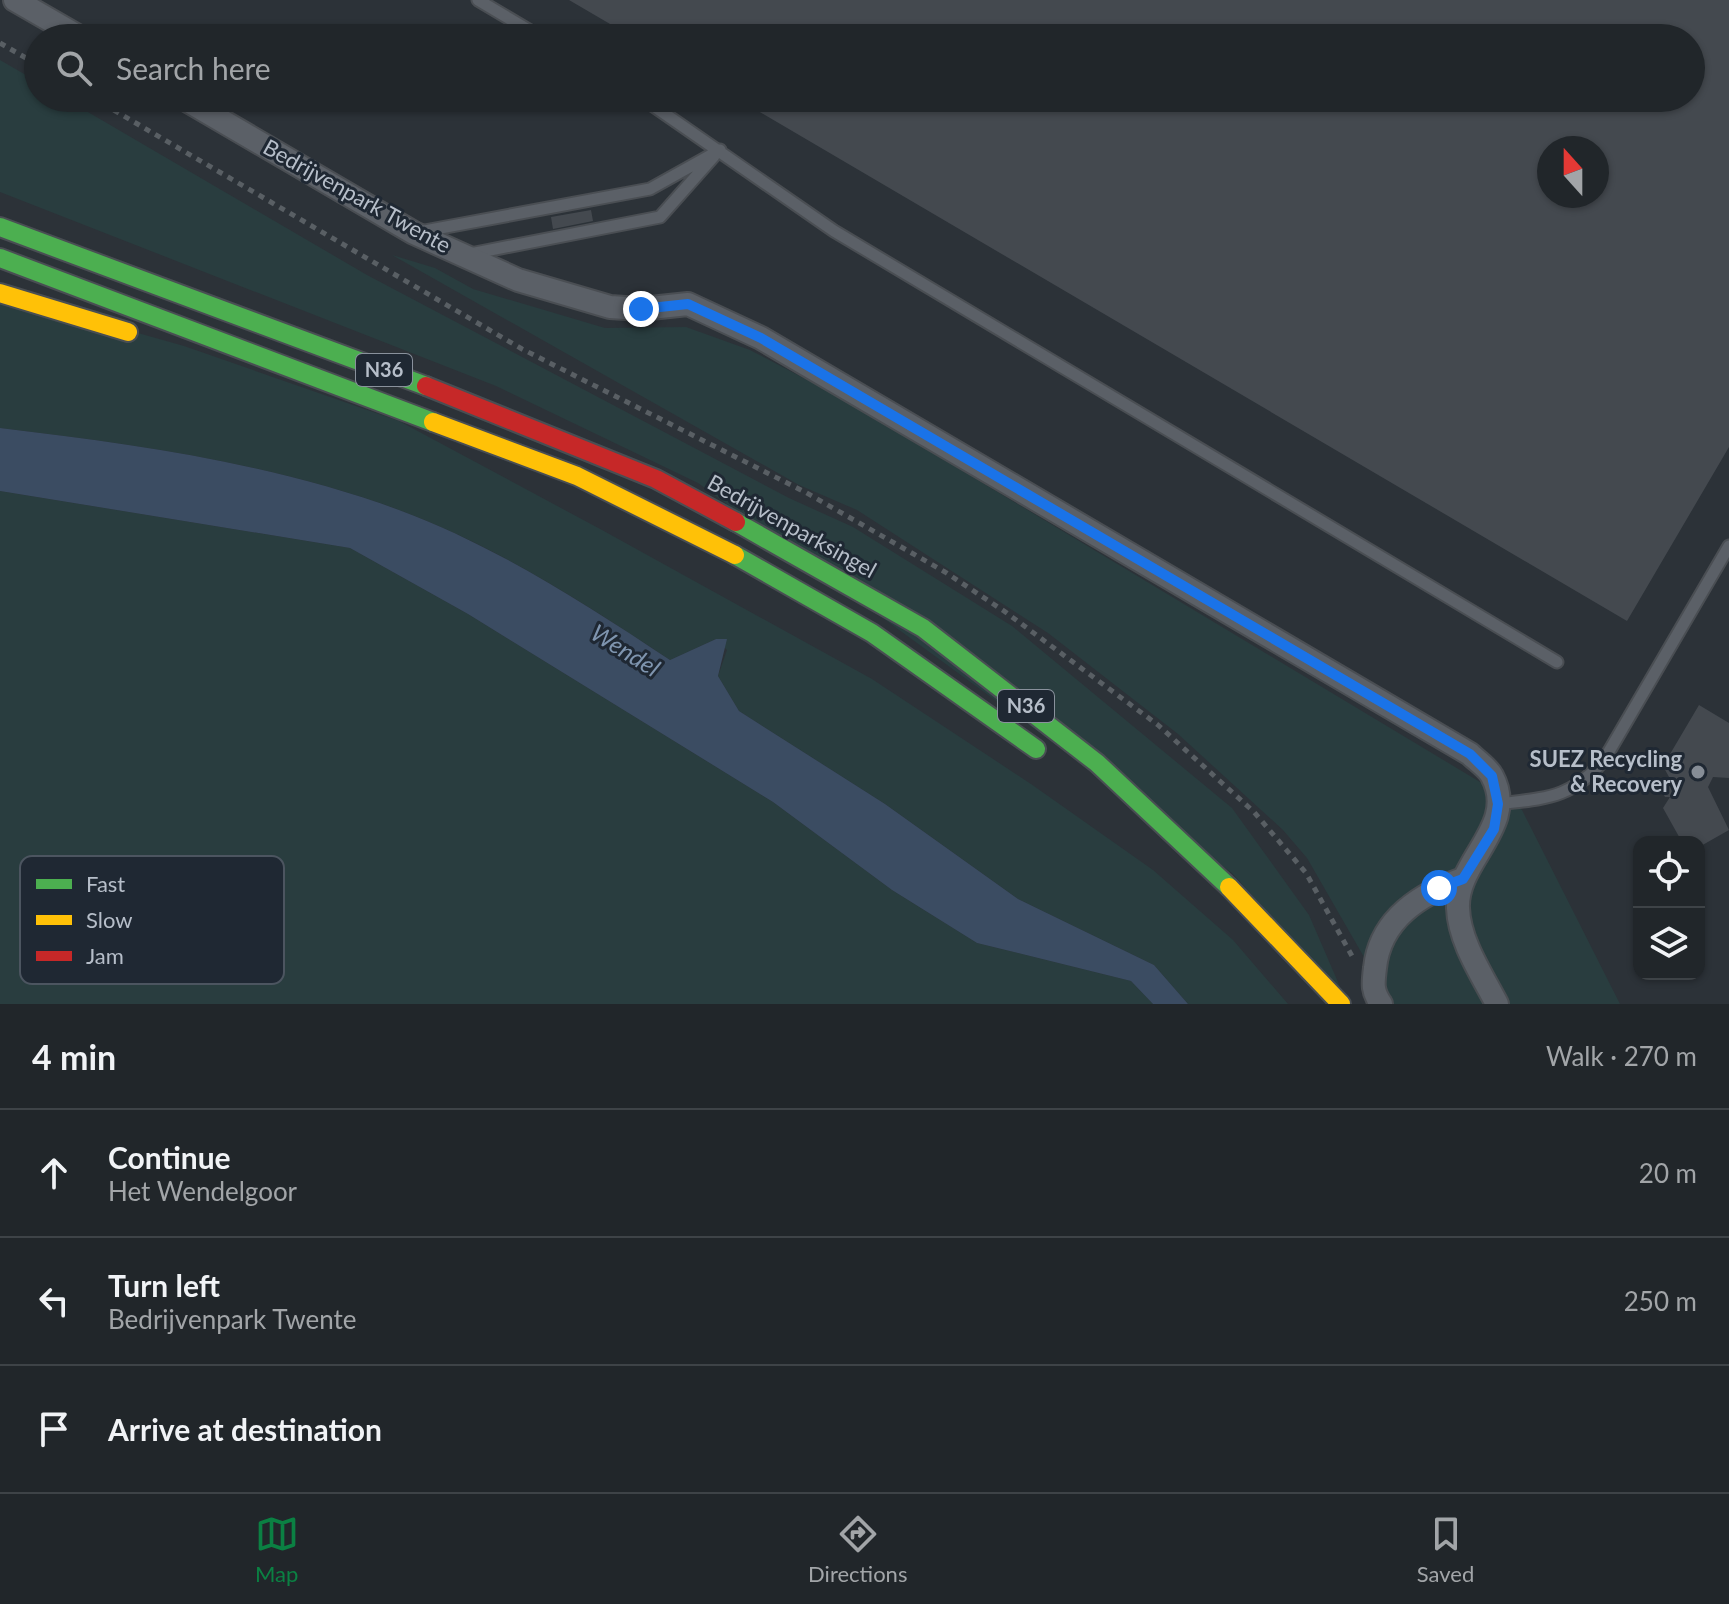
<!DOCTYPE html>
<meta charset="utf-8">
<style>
:root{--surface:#21262a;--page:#2d3236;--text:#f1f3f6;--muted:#a2a5a8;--line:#3e4347;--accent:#0b8043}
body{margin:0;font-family:Lato,sans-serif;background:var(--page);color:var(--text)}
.controls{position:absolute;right:24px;bottom:24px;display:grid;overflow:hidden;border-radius:16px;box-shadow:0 2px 6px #0004}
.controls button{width:72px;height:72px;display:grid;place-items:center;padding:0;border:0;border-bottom:2px solid var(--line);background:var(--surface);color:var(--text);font:40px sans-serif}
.compass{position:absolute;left:1537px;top:136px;width:72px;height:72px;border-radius:50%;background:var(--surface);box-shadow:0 2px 6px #0004;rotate:339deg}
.stop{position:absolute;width:24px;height:24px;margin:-18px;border:6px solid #1a73e8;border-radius:50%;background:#fff}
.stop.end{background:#1a73e8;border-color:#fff;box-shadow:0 2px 8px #0008}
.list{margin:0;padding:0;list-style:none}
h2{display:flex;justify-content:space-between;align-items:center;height:104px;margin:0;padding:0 32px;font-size:34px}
h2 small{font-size:26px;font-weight:400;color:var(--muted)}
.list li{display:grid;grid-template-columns:52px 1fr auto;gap:24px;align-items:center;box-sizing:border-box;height:128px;padding:0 32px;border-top:2px solid var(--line)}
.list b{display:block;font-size:30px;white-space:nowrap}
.list p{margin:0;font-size:26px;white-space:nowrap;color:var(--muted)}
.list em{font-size:26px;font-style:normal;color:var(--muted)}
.icon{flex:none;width:44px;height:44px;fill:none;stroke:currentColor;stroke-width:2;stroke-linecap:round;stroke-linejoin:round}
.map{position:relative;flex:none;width:1729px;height:1004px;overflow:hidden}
.search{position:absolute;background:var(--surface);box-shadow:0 2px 6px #0004;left:24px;right:24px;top:24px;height:88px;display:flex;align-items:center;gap:20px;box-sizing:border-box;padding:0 28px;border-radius:44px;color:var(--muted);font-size:30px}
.sheet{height:488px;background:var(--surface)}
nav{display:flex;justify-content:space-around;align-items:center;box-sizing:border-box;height:112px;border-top:2px solid var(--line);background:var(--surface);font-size:22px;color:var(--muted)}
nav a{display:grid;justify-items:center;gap:4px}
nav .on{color:var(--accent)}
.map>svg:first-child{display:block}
.green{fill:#293d3f}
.water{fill:#3b4c62}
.building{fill:#44494f;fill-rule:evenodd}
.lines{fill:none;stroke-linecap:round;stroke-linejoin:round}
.lane-casing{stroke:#4a4e53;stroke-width:15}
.street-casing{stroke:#4a4e53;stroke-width:26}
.fast-casing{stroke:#494e53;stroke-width:22}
.slow-casing{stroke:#494e53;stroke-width:22}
.jam-casing{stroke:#494e53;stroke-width:22}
.path{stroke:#595f64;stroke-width:5;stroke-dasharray:6 6;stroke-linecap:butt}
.lane{stroke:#5b6067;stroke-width:11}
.street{stroke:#5b6067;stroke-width:22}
.fast{stroke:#4caf50;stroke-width:18}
.slow{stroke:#ffc107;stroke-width:18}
.jam{stroke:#c62828;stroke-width:18}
.route{stroke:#1a73e8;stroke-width:10}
.poi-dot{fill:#868d96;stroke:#1f2833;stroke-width:3}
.labels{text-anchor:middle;stroke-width:6;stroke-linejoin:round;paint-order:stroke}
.shield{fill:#1f2833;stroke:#89919c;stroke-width:2}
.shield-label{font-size:20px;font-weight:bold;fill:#b6bec9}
.street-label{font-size:22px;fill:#b6bec9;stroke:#1f2833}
.poi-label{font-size:22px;font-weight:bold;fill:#b6bec9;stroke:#1f2833;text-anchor:end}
.water-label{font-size:24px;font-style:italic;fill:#7f95af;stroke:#1f2833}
.key{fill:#1f2833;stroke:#4c5560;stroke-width:2}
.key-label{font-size:22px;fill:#b6bec9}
</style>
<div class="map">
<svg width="1729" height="1004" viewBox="0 0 1729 1004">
<rect width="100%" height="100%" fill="#2c3238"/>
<path class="green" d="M 0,60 L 38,82 L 38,98 L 64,98 L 367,275 L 789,498 L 853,527 L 1012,626 L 1232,808 L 1309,915 L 1344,996 L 1232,873 L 698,483 L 496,386 L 0,192 Z
M 392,255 L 435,268 L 473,289 L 605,328 L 686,327 L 750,350 L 838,396 L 1500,794 L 1522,810 L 1620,1004 L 1391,1004 L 1307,858 L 1283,830 L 1178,734 L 1048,633 L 857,510 L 799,485 Z
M 0,294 L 184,346 L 399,421 L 602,530 L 872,679 L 1031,784 L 1153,870 L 1233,940 L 1288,1004 L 1188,1004 L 1154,965 L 1018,899 L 885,804 L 739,711 L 718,676 L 727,650 L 716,639 L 670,660 C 585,603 496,546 399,510 C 271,463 134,444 0,428 Z
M 0,491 L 350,548 L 468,614 L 773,802 L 892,890 L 977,943 L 1131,981 L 1153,1004 L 0,1004 Z"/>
<path class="water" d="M 0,428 C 135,444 271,463 399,510 C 496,546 584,603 670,660 L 716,639 L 727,639 L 718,676 L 739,711 L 885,804 L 1018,899 L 1154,965 L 1188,1004 L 1153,1004 L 1131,981 L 977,943 L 892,890 L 773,802 L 468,614 L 350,548 L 0,491 Z"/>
<path class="building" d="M 569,0 L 1729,0 L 1729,447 L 1627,621 L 736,98 L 1691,98 L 1691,38 L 634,38 ZM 1549,148 L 1597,148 L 1597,196 L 1549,196 Z
M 591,210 L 593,221 L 553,229 L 551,217 Z
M 1699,705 L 1729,723 L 1729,778 L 1713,777 L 1708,787 L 1729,830 L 1699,847 L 1699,842 L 1682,842 L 1663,808 L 1670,797 L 1665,797 L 1660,787 L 1669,777 L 1663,766 Z"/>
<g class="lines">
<g class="lane-casing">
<path id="lane" d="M 478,0 L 542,38
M 642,98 L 834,231 L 1557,662
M 419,232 L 650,189 L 720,150
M 470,254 L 660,217 L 714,156
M 1498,804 C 1546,798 1571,799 1604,760 L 1729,546"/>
</g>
<g class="street-casing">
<path id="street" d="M 15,0 L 81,38
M 183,98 L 414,233 L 518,280 L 610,307 L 641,309 L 688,304 L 761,338 L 1470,754 C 1477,761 1488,768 1492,776 C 1519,826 1456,860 1458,908 C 1459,941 1482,975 1497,1004
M 1381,1004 C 1372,991 1373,984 1375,968 C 1380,919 1420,894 1463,879"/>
</g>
<g class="fast-casing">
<path id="fast" d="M 0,227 L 426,386
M 0,258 L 433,422
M 736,522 L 923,628 L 1097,763 L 1229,887
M 735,555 L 872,633 L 1036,749"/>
</g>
<g class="slow-casing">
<path id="slow" d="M 0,293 L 128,332
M 433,422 L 577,476 L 735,555
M 1229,887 L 1341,1004"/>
</g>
<g class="jam-casing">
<path id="jam" d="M 426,386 L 656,479 L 736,522"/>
</g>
<path class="path" d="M 0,43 L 38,65
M 93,98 L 522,349 L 805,492 L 945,572 L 1004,611 L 1158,725 L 1254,812 L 1306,873 L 1352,956"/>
<use href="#lane" class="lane"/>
<use href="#street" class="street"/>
<use href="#fast" class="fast"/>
<use href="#slow" class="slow"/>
<use href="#jam" class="jam"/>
</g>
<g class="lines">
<path class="route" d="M 641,309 L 688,304 L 761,338 L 1470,754 L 1492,776 L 1498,804 L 1494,829 L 1463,879 L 1439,888"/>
</g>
<circle class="poi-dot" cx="1698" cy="772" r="8"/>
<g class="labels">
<g class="shield">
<rect x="356" y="354" width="56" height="32" rx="6"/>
<rect x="998" y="690" width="56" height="32" rx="6"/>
</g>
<g class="shield-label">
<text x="384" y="377">N36</text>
<text x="1026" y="713">N36</text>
</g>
<g class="street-label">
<text transform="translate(357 196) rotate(29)" y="8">Bedrijvenpark Twente</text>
<text transform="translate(792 526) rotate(29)" y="8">Bedrijvenparksingel</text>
</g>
<g class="poi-label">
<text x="1682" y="767">SUEZ Recycling<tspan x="1682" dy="25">&amp; Recovery</tspan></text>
</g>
<g class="water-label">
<text transform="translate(625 651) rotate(32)" y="8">Wendel</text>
</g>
</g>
<rect x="20" y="856" width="264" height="128" rx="12" class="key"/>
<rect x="36" y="879" width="36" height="10" fill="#4caf50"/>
<rect x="36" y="915" width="36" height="10" fill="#ffc107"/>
<rect x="36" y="951" width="36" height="10" fill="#c62828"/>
<g class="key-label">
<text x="86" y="892">Fast</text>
<text x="86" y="928">Slow</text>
<text x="86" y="964">Jam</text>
</g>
</svg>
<div class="controls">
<button><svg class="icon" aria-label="locate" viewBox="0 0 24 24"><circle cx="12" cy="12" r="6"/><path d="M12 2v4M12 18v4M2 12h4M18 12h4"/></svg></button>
<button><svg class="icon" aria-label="layers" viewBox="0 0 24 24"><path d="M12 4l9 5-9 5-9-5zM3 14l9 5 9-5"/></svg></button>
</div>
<svg class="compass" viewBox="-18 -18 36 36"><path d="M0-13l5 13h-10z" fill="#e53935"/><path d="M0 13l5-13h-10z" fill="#a2a5a8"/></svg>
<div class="stop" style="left:1439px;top:888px"></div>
<div class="stop end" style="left:641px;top:309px"></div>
<div class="search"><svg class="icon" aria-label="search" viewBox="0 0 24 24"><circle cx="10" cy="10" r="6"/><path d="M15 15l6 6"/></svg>Search here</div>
</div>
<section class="sheet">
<h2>4 min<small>Walk · 270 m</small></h2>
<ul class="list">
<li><svg class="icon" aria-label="ahead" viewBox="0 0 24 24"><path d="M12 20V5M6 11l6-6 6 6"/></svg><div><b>Continue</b><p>Het Wendelgoor</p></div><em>20 m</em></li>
<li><svg class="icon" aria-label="left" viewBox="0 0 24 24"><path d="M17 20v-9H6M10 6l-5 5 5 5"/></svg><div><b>Turn left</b><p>Bedrijvenpark Twente</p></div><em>250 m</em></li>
<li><svg class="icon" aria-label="arrive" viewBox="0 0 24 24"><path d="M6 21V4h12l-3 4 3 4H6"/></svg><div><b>Arrive at destination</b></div></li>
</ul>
</section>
<nav>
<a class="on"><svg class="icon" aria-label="map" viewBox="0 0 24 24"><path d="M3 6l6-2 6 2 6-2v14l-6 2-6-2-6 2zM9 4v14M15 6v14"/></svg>Map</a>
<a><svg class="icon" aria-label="directions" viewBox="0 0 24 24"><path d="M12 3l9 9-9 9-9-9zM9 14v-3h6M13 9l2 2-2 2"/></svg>Directions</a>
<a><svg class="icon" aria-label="saved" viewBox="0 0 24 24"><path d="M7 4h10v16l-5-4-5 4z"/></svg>Saved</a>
</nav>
